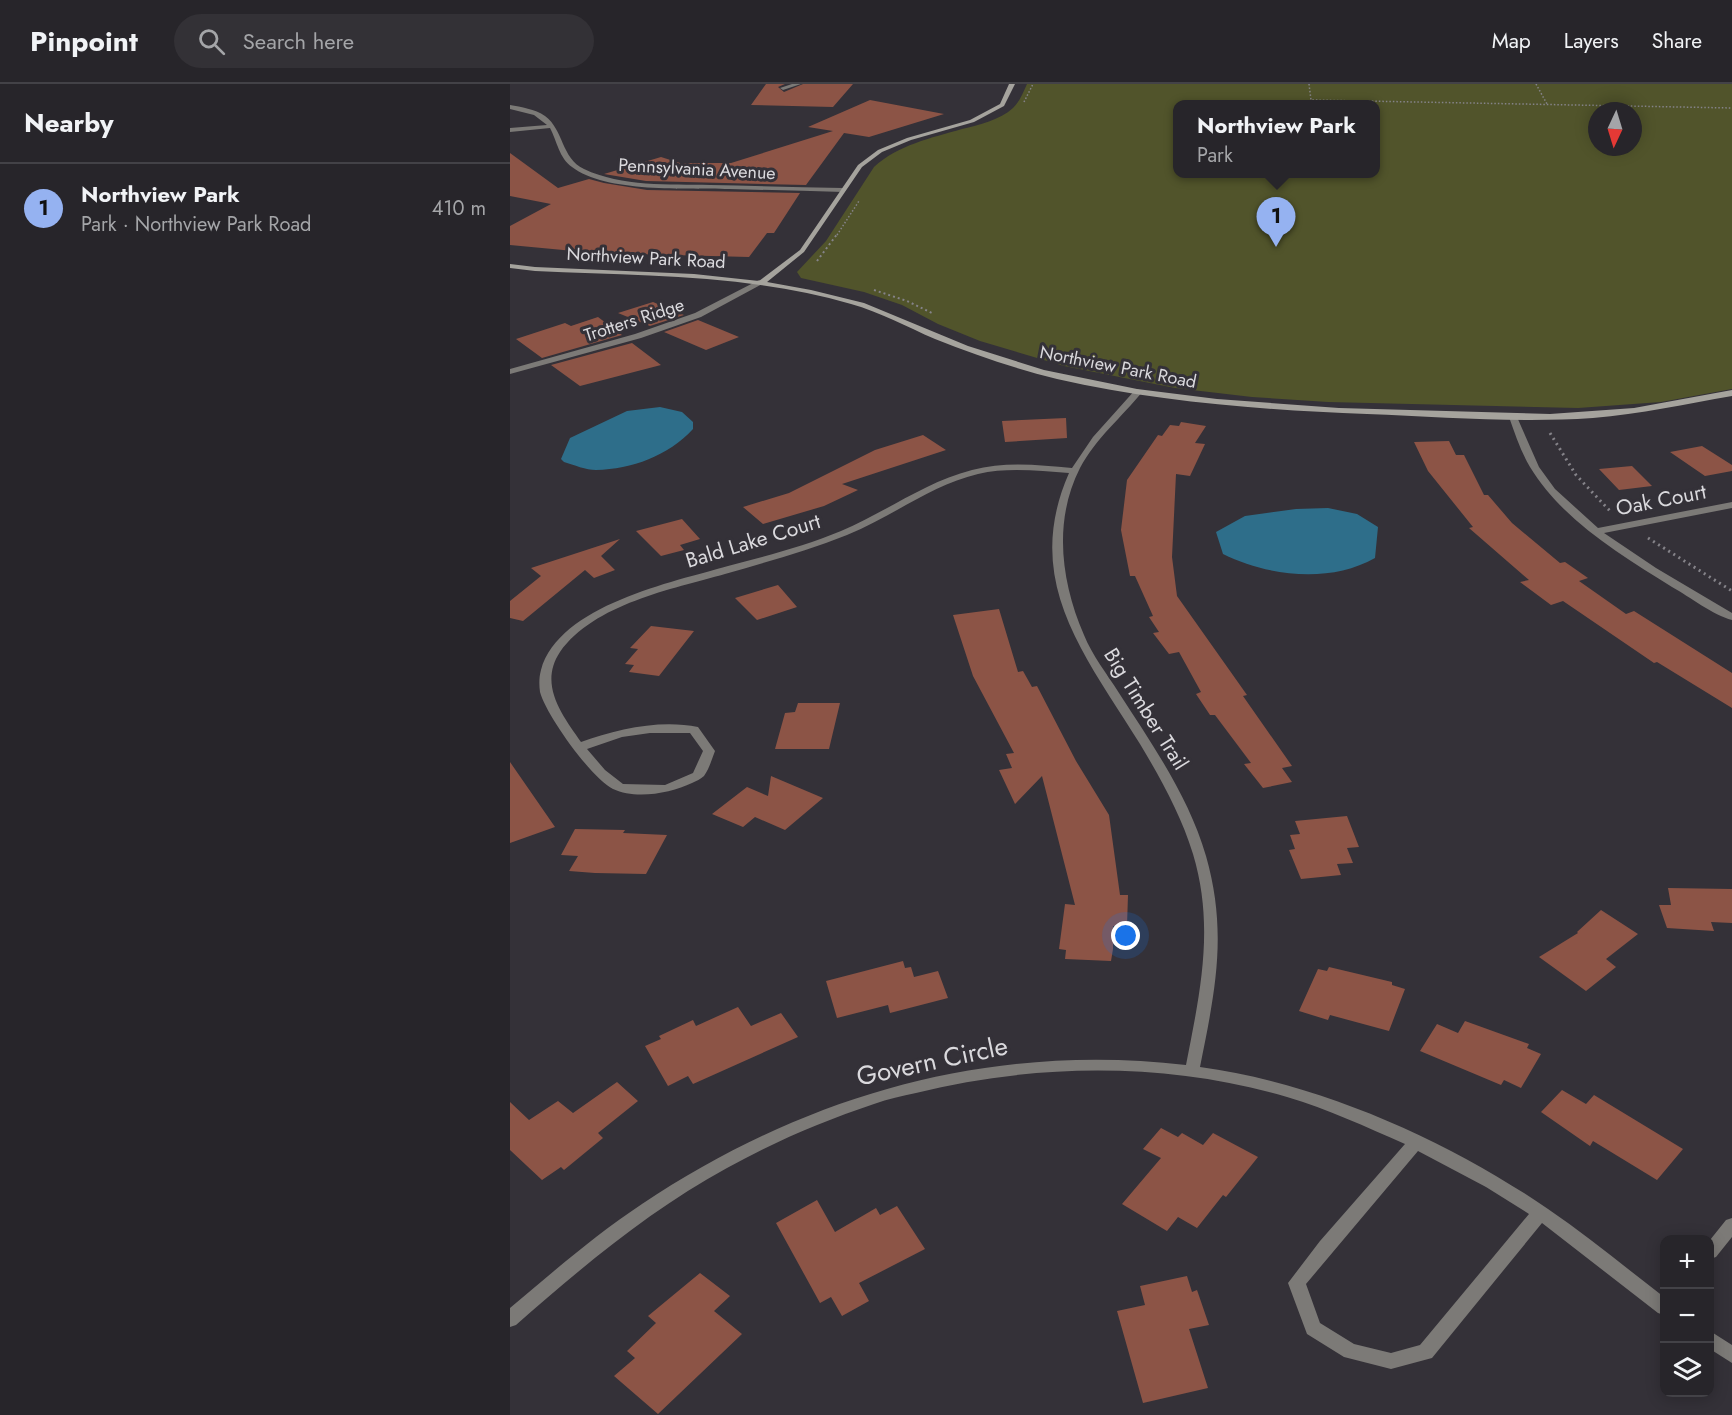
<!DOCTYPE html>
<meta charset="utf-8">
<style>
:root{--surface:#27252a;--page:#333136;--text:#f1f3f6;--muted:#a4a5a8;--line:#434247;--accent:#95b2f1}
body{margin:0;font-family:Jost,sans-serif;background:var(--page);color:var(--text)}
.controls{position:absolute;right:18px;bottom:18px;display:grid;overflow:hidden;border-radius:12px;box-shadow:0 3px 15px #0003}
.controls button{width:54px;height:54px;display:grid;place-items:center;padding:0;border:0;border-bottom:2px solid var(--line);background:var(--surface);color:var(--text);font:30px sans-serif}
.compass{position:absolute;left:1078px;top:18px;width:54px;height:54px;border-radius:50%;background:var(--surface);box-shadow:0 3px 15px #0003;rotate:184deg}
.you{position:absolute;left:616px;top:852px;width:21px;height:21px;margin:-15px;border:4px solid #fff;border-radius:50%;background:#1a73e8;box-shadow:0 0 0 9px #1a73e833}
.badge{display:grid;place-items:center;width:39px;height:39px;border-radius:50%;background:var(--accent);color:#111;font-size:20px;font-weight:700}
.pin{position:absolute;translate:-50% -50px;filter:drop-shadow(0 2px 3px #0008)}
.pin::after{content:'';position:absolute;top:32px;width:21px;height:18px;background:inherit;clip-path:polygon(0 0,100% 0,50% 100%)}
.popup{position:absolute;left:663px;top:16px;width:207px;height:78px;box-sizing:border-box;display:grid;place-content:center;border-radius:12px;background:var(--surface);filter:drop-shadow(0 2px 4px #0005);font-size:20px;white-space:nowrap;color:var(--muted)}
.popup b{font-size:22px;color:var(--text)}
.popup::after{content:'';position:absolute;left:50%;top:100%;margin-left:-12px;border:12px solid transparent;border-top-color:var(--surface)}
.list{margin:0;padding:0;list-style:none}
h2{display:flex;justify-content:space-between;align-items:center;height:78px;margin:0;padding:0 24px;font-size:26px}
h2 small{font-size:20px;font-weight:400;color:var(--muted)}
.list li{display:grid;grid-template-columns:39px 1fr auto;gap:18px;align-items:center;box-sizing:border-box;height:90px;padding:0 24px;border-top:2px solid var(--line)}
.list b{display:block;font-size:22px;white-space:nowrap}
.list p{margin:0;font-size:20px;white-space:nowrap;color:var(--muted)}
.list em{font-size:20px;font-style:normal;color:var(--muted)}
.icon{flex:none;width:33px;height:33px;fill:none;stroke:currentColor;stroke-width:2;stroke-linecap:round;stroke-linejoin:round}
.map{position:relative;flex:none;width:1222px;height:1331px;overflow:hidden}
header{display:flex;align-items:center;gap:36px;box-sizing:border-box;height:84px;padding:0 30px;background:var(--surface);border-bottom:2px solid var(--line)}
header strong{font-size:28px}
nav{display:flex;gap:33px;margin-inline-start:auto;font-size:21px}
.search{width:420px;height:54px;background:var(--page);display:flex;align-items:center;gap:15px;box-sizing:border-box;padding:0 21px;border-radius:33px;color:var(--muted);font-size:22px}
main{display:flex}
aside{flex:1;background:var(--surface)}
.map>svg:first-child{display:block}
.green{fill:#51542b;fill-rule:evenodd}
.water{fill:#2e6e8a}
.building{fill:#8c5446}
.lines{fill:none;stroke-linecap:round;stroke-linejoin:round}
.path-far2{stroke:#858389;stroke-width:1.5;stroke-dasharray:1.5 2;stroke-linecap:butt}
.path-far1{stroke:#858389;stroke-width:2;stroke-dasharray:2 3;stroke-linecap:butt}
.path{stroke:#858389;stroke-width:3;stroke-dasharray:2 4;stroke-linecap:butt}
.street{fill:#7c7a77;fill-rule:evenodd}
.secondary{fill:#a5a39d;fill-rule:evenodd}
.labels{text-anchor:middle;stroke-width:6;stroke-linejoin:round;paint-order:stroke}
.far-street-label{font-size:18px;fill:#dad9dd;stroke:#343138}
.street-label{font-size:21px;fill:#dad9dd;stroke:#343138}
.near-street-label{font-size:26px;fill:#dad9dd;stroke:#343138}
</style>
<header>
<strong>Pinpoint</strong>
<div class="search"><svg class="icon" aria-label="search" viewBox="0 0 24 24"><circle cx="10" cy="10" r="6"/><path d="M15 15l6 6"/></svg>Search here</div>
<nav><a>Map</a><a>Layers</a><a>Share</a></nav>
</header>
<main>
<aside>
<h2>Nearby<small></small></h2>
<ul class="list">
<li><span class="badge">1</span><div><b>Northview Park</b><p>Park · Northview Park Road</p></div><em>410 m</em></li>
</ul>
</aside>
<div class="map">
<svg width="1222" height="1331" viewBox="0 0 1222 1331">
<rect width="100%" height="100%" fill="#343138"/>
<path class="green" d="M 517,0 L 1222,0 L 1222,305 L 1151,318 L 1068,324 L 818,318 L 742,313 L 665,304 L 554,282 L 470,257 L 428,240 L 392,221 L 354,208 L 291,194 L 287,188 L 316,157 L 364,83 C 388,61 421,54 452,45 C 469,41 490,36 503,24 C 510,17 513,9 517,0 ZM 667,21 L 865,21 L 865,90 L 667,90 ZM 1087,27 L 1123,27 L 1123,63 L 1087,63 Z"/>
<path class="water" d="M 150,323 L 172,328 L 183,338 L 183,345 C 158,372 122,385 86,386 C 76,386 64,381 54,378 L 51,375 L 60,354 L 117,327 Z
M 818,424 L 847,430 L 868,443 L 865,474 C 819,500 758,492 713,470 L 706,448 L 735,432 L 786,425 Z"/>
<path class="building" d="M 256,0 L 275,0 L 268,3 L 274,8 L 293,0 L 343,0 L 323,23 L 241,21 Z
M 360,16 L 434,30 L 359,53 L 334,49 L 296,101 L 136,97 L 94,90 L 151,73 L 170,79 L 221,79 L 323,47 L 298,43 Z
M 0,69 L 48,104 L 79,95 L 94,99 L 137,106 L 290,109 L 264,149 L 257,149 L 239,173 L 85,169 L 0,161 L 0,142 L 41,120 L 0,112 Z
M 143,218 L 174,231 L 140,242 L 108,229 Z
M 88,233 L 112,251 L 32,274 L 6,255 L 55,239 L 61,242 Z
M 188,236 L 229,253 L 196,266 L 154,248 Z
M 122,259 L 151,281 L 70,302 L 41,281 Z
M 556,334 L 557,354 L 495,358 L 492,337 Z
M 671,338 L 696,342 L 685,359 L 695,360 L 680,392 L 666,390 L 662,473 L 667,512 L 737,611 L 733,612 L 782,682 L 772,684 L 782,698 L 753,704 L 734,680 L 741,679 L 705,631 L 700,631 L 686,610 L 691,608 L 669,568 L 659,570 L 643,549 L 649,548 L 639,533 L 643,532 L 625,492 L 620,492 L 611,446 L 617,396 L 648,351 L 652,352 L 660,341 L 669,342 Z
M 413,351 L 436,366 L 332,400 L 348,406 L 314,422 L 253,440 L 233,423 L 279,409 L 365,366 Z
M 939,357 L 946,371 L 954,371 L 974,411 L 978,411 L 1002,439 L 1050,479 L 1055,478 L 1078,494 L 1069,497 L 1116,530 L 1124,527 L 1222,589 L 1222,624 L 1147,578 L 1144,579 L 1053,517 L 1041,521 L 1010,498 L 1019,496 L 959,444 L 963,443 L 918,387 L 904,358 Z
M 1192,362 L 1222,381 L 1222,387 L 1195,392 L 1160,368 Z
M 1122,382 L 1142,402 L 1109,406 L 1089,385 Z
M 172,435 L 190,455 L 170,461 L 174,466 L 151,472 L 126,447 Z
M 110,455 L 91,472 L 105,486 L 84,494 L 75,486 L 13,537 L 0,534 L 0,517 L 31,492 L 21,484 Z
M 268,501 L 287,523 L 247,536 L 225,514 Z
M 489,525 L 508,588 L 513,587 L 522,603 L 527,602 L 566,677 L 599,731 L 610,811 L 618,811 L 617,842 L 603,842 L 603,865 L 601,877 L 555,875 L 556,866 L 549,865 L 555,820 L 565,821 L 532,692 L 505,720 L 489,686 L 502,684 L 496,670 L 504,669 L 463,592 L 443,531 Z
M 141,542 L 184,547 L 149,592 L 119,588 L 124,581 L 115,580 L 128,565 L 120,564 Z
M 288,619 L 330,619 L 319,665 L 265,665 L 275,629 L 285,628 Z
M 0,678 L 45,743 L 0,759 Z
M 261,692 L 313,714 L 275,746 L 245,733 L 233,743 L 202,730 L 237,703 L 258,712 Z
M 837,732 L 849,763 L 837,764 L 843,779 L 827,780 L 831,791 L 791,795 L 779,766 L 785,765 L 780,751 L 790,750 L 785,737 Z
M 65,745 L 115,746 L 113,749 L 157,751 L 136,790 L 85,789 L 59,787 L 68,772 L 51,771 Z
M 1158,804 L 1222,805 L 1222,839 L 1201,838 L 1204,847 L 1157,844 L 1149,821 L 1161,821 Z
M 1091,826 L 1128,850 L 1096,875 L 1106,883 L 1076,907 L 1029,873 L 1068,849 L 1067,848 Z
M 393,877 L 395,884 L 401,883 L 404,893 L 428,887 L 438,914 L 380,929 L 378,921 L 327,934 L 316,897 Z
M 819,883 L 882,898 L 882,901 L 895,905 L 879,947 L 820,931 L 818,936 L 789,927 L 808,885 L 817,887 Z
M 228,923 L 241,942 L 271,929 L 288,953 L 183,1000 L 178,992 L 158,1002 L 135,962 L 151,955 L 149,952 L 183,936 L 186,942 Z
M 955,937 L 1019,960 L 1017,964 L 1031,970 L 1011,1004 L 994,996 L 991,1001 L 910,967 L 927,940 L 948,949 Z
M 107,998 L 128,1017 L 88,1049 L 93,1054 L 54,1086 L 51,1083 L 32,1096 L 0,1066 L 0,1018 L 19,1036 L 48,1017 L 63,1029 Z
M 1052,1006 L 1076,1020 L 1084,1011 L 1173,1065 L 1147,1096 L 1083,1057 L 1080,1062 L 1031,1028 Z
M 651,1044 L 668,1053 L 672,1049 L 693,1061 L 703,1049 L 748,1073 L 716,1113 L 713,1111 L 687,1144 L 668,1133 L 657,1147 L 612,1120 L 651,1074 L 633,1065 Z
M 307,1116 L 325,1148 L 366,1124 L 370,1131 L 387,1122 L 415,1165 L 349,1199 L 359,1217 L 332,1232 L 321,1213 L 310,1219 L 266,1139 Z
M 190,1189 L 220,1212 L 204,1227 L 232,1250 L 148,1330 L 104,1292 L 125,1274 L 117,1267 L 146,1239 L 138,1232 Z
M 677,1192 L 682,1208 L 687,1206 L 699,1241 L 679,1245 L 698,1304 L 633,1319 L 607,1227 L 635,1221 L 630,1202 Z"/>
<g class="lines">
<path class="path-far2" d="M 799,0 L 801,16 L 1222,24
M 1026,0 L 1037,20
M 514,18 L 523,0
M 327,151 L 349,117"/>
<path class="path-far1" d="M 307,177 L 328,149
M 364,206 L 397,217 L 424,230"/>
<path class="path" d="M 1040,349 L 1066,391 L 1100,427
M 1138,454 L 1222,507"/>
<path class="street" d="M 282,0 L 291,0 L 273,6 L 270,4 Z
M 0,21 C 11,23 25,25 35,32 C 54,46 51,74 74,85 C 112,103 159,100 200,101 C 245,102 289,103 333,104 L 336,106 L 333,108 C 295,107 257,106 219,105 C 178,104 95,109 62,83 C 49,74 47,57 40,44 L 0,48 L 0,44 L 37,41 L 24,31 L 0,25 Z
M 249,196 L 256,198 L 191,233 L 131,254 L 0,290 L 0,285 L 125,250 L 185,229 Z
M 626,305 L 633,307 C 612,333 586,354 570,384 C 543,437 551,498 574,551 C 582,571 597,590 609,609 C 642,660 679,713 696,772 C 718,849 705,908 690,983 C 810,999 939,1057 1038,1125 C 1078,1152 1116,1184 1154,1213 L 1154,1231 L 1148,1229 L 1032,1139 L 922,1274 L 881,1285 L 834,1273 L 797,1250 L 778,1199 L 810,1157 L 895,1060 C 856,1043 818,1025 777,1013 C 658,978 526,979 406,1009 C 392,1012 378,1015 364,1020 C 313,1037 264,1058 217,1084 C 140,1126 72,1183 6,1241 L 0,1243 L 0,1224 C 43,1188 85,1151 132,1120 C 295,1011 480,958 676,981 C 690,909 705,843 683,770 C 671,731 651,695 630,660 C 576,572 511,498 559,389 C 529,387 498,383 468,390 C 421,401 382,433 337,451 C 297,467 256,478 215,490 C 162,505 84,520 50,568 C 28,601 53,632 71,658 C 106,645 151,635 188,643 L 205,667 C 202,675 199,685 194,692 C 191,695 186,697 182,699 C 161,709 126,716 103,705 C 82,695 36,631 30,608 C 29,601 29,593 31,586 C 49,521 163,498 218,482 C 256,472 295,462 331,447 C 376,428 415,398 462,386 C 495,377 529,381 562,384 L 583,353 ZM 140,649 L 180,649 L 193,667 L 183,689 L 155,701 L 113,700 L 95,686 L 77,665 L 112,653 ZM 908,1067 L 976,1103 L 1019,1130 L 910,1261 L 881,1269 L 844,1260 L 810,1239 L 796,1200 Z
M 1003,330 L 1007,333 L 1029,383 L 1045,405 L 1088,444 L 1222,418 L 1222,424 L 1094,449 L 1146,484 L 1222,529 L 1222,536 C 1203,531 1180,513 1162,503 C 1111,471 1052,436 1020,383 C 1011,368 1005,350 999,333 Z
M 1222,1134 L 1222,1153 L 1206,1173 L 1200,1175 L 1200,1156 L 1216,1136 Z
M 1200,1247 L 1222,1261 L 1222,1279 L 1200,1265 Z"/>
<path class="secondary" d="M 499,0 L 505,0 L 494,22 L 464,38 L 401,56 L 372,68 L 352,83 L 294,168 L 257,198 L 301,206 L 354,219 L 458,262 L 534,286 L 627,305 L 707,315 L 829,324 L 1040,330 L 1124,324 L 1222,306 L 1222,312 C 1176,320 1130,330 1083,334 C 1008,339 932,333 857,330 C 753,326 649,318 547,295 C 506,285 465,271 425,255 C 397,243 370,228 341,220 C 239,190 130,192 25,187 L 0,184 L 0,180 L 25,183 L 184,190 L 249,197 L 290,166 L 348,81 L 368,66 L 397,54 L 460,36 L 490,20 Z"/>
</g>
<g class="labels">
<g class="far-street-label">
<text transform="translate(187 85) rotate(3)" y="6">Pennsylvania Avenue</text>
<text transform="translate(136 174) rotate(3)" y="6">Northview Park Road</text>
<text transform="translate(124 236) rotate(-18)" y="6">Trotters Ridge</text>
<text transform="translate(608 283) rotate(11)" y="6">Northview Park Road</text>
</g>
<g class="street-label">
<text transform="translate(1151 416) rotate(-11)" y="7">Oak Court</text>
<text transform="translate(243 457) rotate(-17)" y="7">Bald Lake Court</text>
<text transform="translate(636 625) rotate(58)" y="7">Big Timber Trail</text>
</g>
<g class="near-street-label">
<text transform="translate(422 977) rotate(-12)" y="9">Govern Circle</text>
</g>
</g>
</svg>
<div class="controls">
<button>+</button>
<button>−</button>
<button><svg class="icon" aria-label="layers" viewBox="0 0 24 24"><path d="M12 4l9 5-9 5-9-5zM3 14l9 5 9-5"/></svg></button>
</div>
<svg class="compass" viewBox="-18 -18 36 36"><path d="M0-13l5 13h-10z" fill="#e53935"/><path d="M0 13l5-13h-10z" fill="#a4a5a8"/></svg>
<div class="you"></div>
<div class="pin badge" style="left:766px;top:163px">1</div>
<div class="popup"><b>Northview Park</b>Park</div>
</div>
</main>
